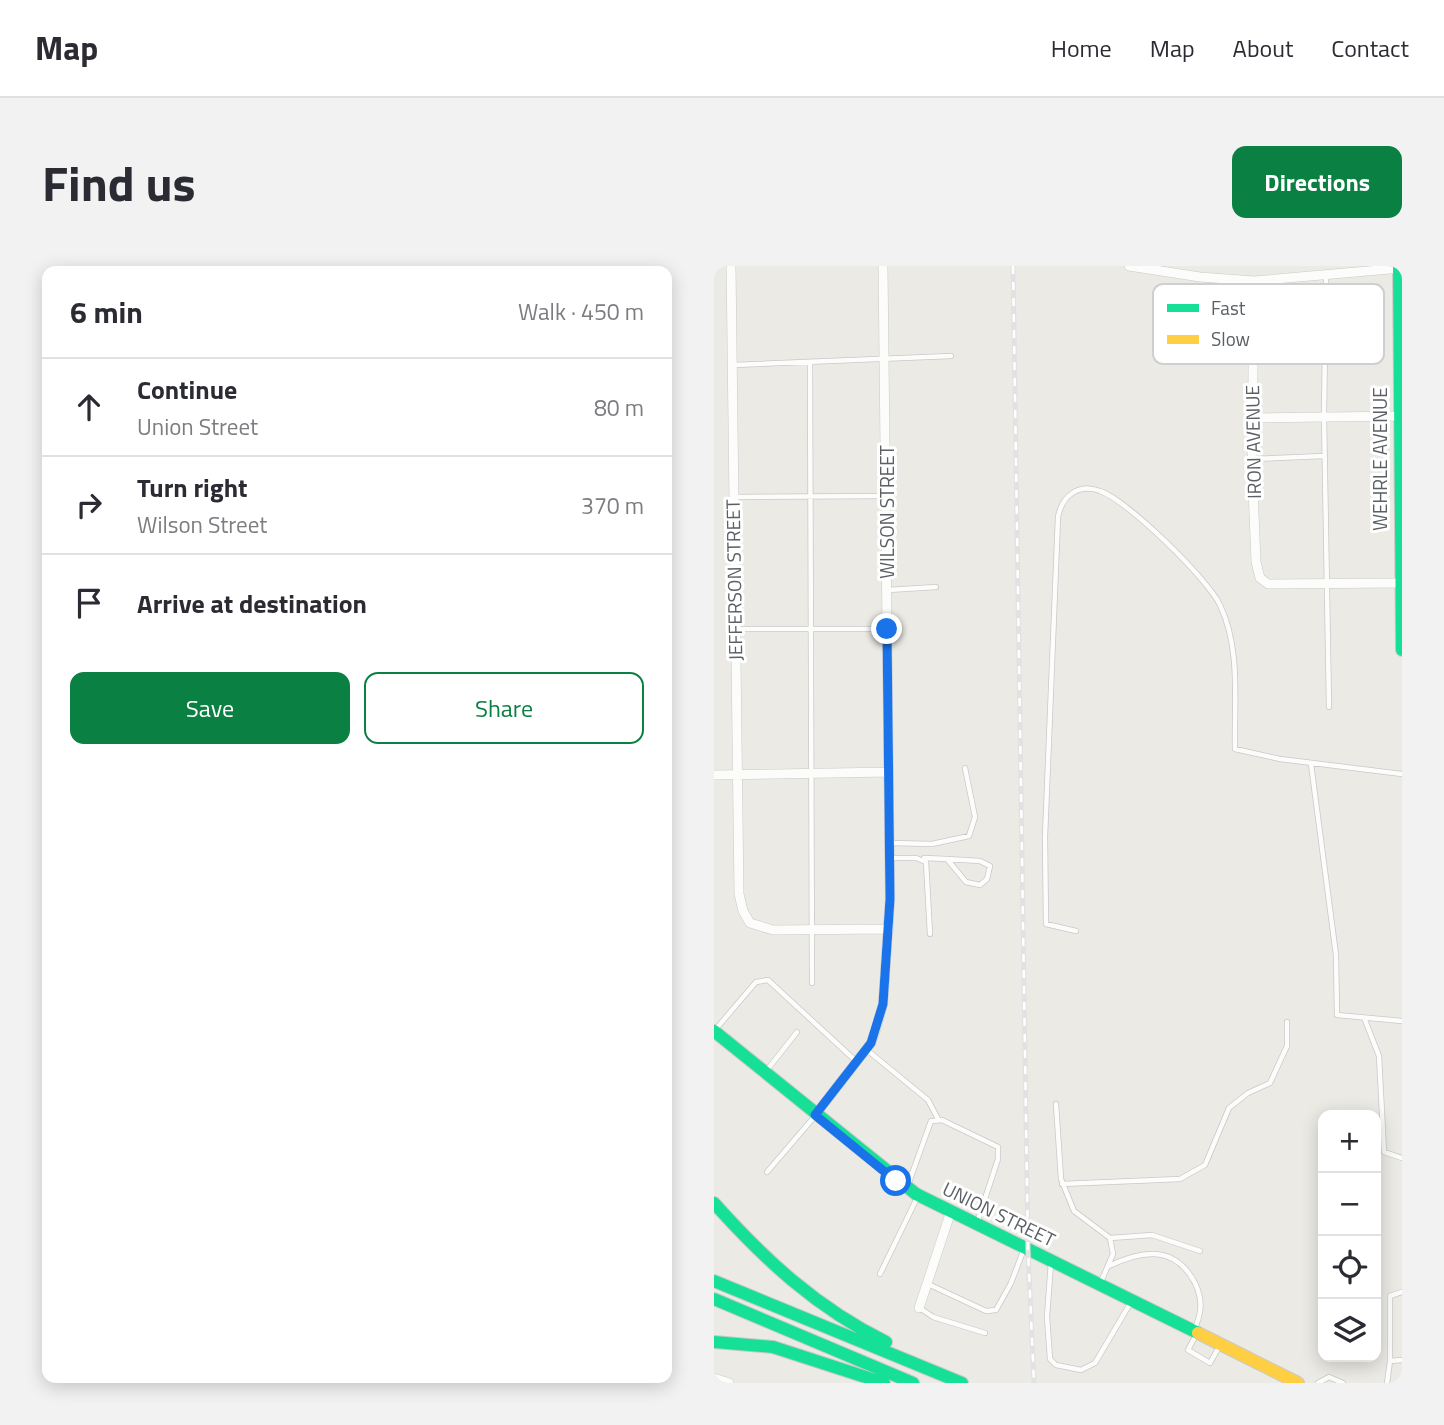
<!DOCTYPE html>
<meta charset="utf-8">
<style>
:root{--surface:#fff;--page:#f2f2f3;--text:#2b2b33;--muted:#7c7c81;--line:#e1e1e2;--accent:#0b8043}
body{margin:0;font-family:"Titillium Web",sans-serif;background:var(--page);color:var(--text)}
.controls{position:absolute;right:21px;bottom:21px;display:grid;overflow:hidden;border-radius:14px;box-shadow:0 4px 18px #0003}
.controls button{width:63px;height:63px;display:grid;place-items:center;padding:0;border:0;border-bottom:2px solid var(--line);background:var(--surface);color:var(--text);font:35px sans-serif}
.stop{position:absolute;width:21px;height:21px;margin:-16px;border:5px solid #1a73e8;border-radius:50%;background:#fff}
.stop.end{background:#1a73e8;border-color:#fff;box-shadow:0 2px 7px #0008}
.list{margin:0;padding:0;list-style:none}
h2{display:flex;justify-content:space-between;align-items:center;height:91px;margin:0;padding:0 28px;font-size:30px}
h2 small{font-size:23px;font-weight:400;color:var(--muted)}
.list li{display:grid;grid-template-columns:46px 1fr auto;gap:21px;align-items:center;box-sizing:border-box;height:98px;padding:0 28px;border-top:2px solid var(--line)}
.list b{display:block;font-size:26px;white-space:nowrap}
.list p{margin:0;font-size:23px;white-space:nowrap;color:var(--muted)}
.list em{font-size:23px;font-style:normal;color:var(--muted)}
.actions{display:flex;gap:14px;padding:21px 28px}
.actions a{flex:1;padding:16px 0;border:2px solid var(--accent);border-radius:14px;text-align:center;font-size:24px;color:var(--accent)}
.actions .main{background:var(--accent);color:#fff}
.icon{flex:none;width:38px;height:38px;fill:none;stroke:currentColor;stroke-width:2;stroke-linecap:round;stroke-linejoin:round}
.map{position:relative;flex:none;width:688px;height:1117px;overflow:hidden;border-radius:14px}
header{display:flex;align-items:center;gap:42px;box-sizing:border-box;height:98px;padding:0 35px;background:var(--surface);border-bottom:2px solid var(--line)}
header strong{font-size:33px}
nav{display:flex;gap:38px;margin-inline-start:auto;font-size:24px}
.intro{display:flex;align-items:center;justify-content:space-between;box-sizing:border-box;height:168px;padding:0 42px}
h1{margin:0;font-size:49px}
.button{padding:18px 32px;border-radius:14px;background:var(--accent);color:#fff;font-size:24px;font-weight:700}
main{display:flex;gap:42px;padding:0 42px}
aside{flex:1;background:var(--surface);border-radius:14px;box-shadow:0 4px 18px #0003}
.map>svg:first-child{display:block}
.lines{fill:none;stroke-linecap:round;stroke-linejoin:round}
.lane-casing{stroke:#c9c9c9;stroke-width:6}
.street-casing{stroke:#c9c9c9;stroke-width:10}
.fast-casing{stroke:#c9c9c9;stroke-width:14}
.slow-casing{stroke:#c9c9c9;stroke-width:14}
.lane{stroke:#fcfcfb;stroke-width:4.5}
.street{stroke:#fcfcfb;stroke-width:9}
.fast{stroke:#16e098;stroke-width:12}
.slow{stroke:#ffcf43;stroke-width:12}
.rail-casing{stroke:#e3e2e2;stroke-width:5}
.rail{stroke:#fff;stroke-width:2.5;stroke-dasharray:8;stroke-linecap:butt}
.route{stroke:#1a73e8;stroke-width:9}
.labels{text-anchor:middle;stroke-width:6;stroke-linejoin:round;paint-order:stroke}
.street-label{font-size:19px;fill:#5a6064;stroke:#fff}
.key{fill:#fff;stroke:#cecfd0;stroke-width:2}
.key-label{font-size:19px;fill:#5a6064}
</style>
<header>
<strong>Map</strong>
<nav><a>Home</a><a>Map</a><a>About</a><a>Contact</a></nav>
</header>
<div class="intro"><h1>Find us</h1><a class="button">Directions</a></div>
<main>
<aside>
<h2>6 min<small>Walk · 450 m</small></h2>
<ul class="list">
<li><svg class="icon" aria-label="ahead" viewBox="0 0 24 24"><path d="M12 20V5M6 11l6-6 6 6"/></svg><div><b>Continue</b><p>Union Street</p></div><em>80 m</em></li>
<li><svg class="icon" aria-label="right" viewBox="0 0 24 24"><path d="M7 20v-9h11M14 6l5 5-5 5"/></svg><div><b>Turn right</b><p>Wilson Street</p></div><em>370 m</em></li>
<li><svg class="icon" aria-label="arrive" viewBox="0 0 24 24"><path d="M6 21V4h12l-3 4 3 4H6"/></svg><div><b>Arrive at destination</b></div></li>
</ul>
<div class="actions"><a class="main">Save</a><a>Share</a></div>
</aside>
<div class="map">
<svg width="688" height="1117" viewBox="0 0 688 1117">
<rect width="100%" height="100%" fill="#eceae5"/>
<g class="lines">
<g class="lane-casing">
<path id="lane" d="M 612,10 L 610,150 L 615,441
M 96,97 L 98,717
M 20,99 L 237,90
M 539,193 L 610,190
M 20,231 L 172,230
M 174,324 L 222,321
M 22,363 L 173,363
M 597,498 L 622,689 L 623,749 L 688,755
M 176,577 L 218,578 L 255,570 L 261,551 L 251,502
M 177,592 L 202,592 L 212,596 L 216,668
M 210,592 L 233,593
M 233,593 L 266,595 L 276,600 L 273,613 L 266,619 L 252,616 Z
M 362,665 L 332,658 L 331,571 L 344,251 C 348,230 364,217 386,225 C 413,234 494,313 506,339 C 527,383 520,436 521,483 L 566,493 L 688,508
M 651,754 L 665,790 L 670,886 L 688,892
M 1,764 L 42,716 L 54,714 L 143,796
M 153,784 L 214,834 L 224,853
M 53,804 L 83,766
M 342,838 L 347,913 L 360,945 L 396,972 L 438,969 L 486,985
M 53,906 L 101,850
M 348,918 L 466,913 L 491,899 L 515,842 L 534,827 L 556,817 L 573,780 L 573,756
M 194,919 L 217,855 L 228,854 L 284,881 L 284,893 L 263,957
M 337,996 L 333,1051 L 336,1093 L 342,1099 L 367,1104 L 381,1097 L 417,1036
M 395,1000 C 429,984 461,979 481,1017 C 489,1034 488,1047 480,1064
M 166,1008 L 204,930
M 214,1018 L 272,1045 L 282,1044 L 297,1017 L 310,983
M 386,1018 L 399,988 L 396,972
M 206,1042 L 219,1051 L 271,1067
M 483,1067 L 474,1084 L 496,1097 L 506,1079
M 676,1095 L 676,1030 L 688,1026
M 604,1117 L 615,1111 L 629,1117
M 673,1117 L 676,1095 L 688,1094"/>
</g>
<g class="street-casing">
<path id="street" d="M 17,0 L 25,628 L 29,645 L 36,657 L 59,664 L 175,663
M 415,0 L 486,11 L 540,15 L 688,2
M 540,15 L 538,199 L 542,296 L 546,312 L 554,318 L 688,317
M 538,152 L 688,150
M 0,509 L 175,506
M 101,849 L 157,777 L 161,766 L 169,738 L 176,633 L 169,0
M 205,1042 L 237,945
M 0,1112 L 15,1117"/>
</g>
<g class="fast-casing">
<path id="fast" d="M 685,2 L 688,384
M 0,765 L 202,928 L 484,1067
M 0,937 C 51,994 103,1042 172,1076
M 0,1015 L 248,1117
M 0,1033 L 199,1117
M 0,1076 L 59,1081 L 170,1117"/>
</g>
<g class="slow-casing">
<path id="slow" d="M 484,1067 L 584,1117"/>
</g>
<use href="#lane" class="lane"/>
<use href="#street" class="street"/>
<use href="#fast" class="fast"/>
<use href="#slow" class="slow"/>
<g class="rail-casing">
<path id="rail" d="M 299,0 L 314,984 L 320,1117"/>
</g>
<use href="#rail" class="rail"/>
</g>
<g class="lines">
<path class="route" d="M 173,363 L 176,633 L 169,738 L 157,777 L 101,849 L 182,915"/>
</g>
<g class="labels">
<g class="street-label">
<text transform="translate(539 176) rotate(-91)" y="7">IRON AVENUE</text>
<text transform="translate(666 193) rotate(-90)" y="7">WEHRLE AVENUE</text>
<text transform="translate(173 246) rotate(-90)" y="7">WILSON STREET</text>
<text transform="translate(20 314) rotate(-91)" y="7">JEFFERSON STREET</text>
<text transform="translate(285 948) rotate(26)" y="7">UNION STREET</text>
</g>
</g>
<rect x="439" y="18" width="231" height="80" rx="10" class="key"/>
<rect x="453" y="38" width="32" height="8" fill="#16e098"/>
<rect x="453" y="69" width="32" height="9" fill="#ffcf43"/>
<g class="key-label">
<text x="497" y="49">Fast</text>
<text x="497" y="80">Slow</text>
</g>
</svg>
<div class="controls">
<button>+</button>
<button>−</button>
<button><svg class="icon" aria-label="locate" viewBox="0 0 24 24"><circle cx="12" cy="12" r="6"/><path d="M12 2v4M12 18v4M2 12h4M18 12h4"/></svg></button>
<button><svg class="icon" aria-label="layers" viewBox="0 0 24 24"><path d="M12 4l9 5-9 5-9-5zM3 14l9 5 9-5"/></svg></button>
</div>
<div class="stop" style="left:182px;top:915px"></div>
<div class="stop end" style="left:173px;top:363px"></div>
</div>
</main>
